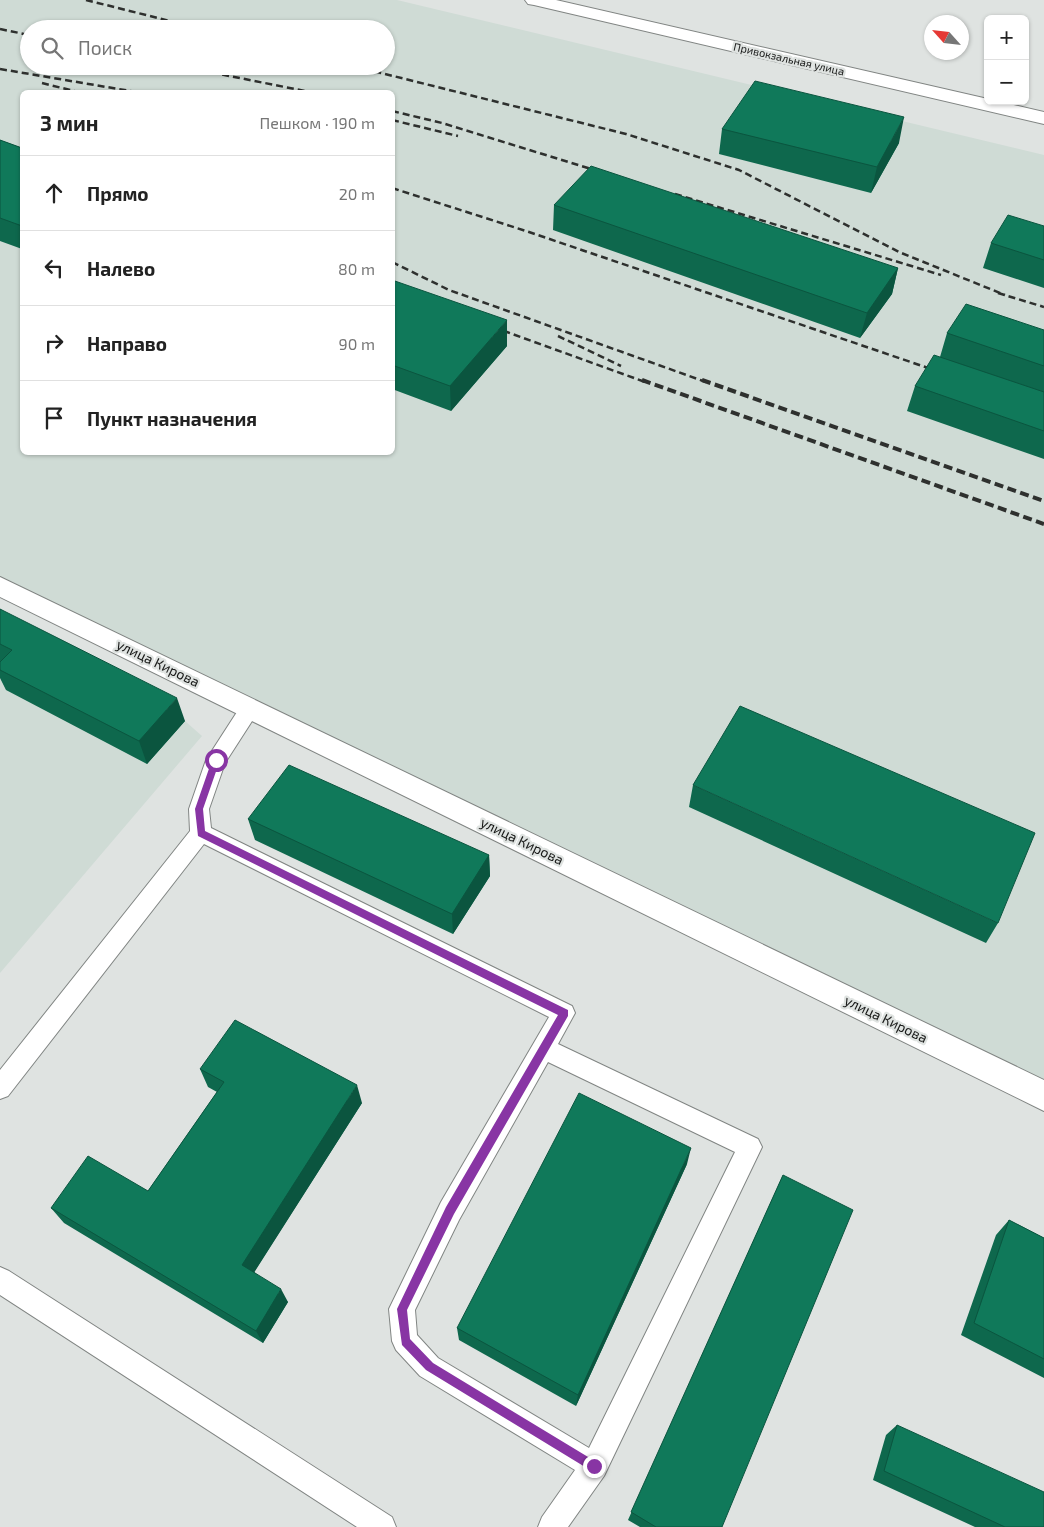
<!DOCTYPE html>
<html lang="ru">
<meta charset="utf-8">
<style>
:root{--surface:#fff;--page:#f6f6f6;--text:#222;--muted:#767676;--line:#e0e0e0}
body{margin:0;font-family:"Exo 2",sans-serif;background:var(--page);color:var(--text)}
.controls{position:absolute;right:15px;top:15px;display:grid;overflow:hidden;border-radius:8px;box-shadow:0 1px 4px #0004}
.controls button{width:45px;height:45px;display:grid;place-items:center;padding:0;border:0;border-bottom:1px solid var(--line);background:var(--surface);color:var(--text);font:25px sans-serif}
.compass{position:absolute;left:924px;top:15px;width:45px;height:45px;border-radius:50%;background:var(--surface);box-shadow:0 1px 4px #0004;rotate:297deg}
.stop{position:absolute;width:15px;height:15px;margin:-11px;border:4px solid #8835a4;border-radius:50%;background:#fff}
.stop.end{background:#8835a4;border-color:#fff;box-shadow:0 1px 5px #0008}
.list{margin:0;padding:0;list-style:none}
h2{display:flex;justify-content:space-between;align-items:center;height:65px;margin:0;padding:0 20px;font-size:21px}
h2 small{font-size:16px;font-weight:400;color:var(--muted)}
.list li{display:grid;grid-template-columns:32px 1fr auto;gap:15px;align-items:center;box-sizing:border-box;height:75px;padding:0 20px;border-top:1px solid var(--line)}
.list b{display:block;font-size:19px;white-space:nowrap}
.list em{font-size:16px;font-style:normal;color:var(--muted)}
.icon{flex:none;width:28px;height:28px;fill:none;stroke:currentColor;stroke-width:2;stroke-linecap:round;stroke-linejoin:round}
.map{position:relative;flex:none;width:1044px;height:1527px;overflow:hidden}
.search{position:absolute;background:var(--surface);box-shadow:0 1px 4px #0004;left:20px;top:20px;width:375px;height:55px;display:flex;align-items:center;gap:12px;box-sizing:border-box;padding:0 18px;border-radius:28px;color:var(--muted);font-size:19px}
.panel{position:absolute;background:var(--surface);box-shadow:0 1px 4px #0004;left:20px;top:90px;width:375px;height:365px;border-radius:8px}
.map>svg:first-child{display:block}
.built{fill:#cfdbd5;fill-rule:evenodd}
.lines{fill:none;stroke-linecap:round;stroke-linejoin:round}
.service-casing{stroke:#818583;stroke-width:2}
.minor-casing{stroke:#818583;stroke-width:2}
.service{fill:#fff;fill-rule:evenodd}
.minor{fill:#fff;fill-rule:evenodd}
.rail-far1{stroke:#2e302e;stroke-width:2.5;stroke-dasharray:7 4;stroke-linecap:butt}
.rail{stroke:#2e302e;stroke-width:4;stroke-dasharray:9 4.5;stroke-linecap:butt}
.wall{fill:#0e684d}
.shaded-wall{fill:#0b553f}
.building{fill:#10795a;stroke:#0b553f}
.route{fill:#8835a4}
.labels{text-anchor:middle;stroke-width:4.5;stroke-linejoin:round;paint-order:stroke}
.far-street-label{font-size:11px;fill:#171817;stroke:#dfe3e1}
.street-label{font-size:14px;fill:#171817;stroke:#dfe3e1}
</style>
<div class="map">
<svg width="1044" height="1527" viewBox="0 0 1044 1527">
<rect width="100%" height="100%" fill="#dfe3e1"/>
<path class="built" d="M 0,0 L 397,0 L 1044,155 L 1044,1096 L 0,586 ZM 29,29 L 386,29 L 386,66 L 29,66 ZM 22,92 L 392,92 L 392,452 L 22,452 Z
M 0,628 L 185,721 L 202,736 L 0,973 Z"/>
<g class="lines">
<g class="service-casing">
<path id="service" d="M 244,710 L 251,712 L 254,718 L 225,763 L 209,809 L 211,828 L 572,1006 L 575,1013 L 558,1044 L 758,1139 L 762,1147 L 604,1476 L 568,1527 L 538,1527 L 542,1517 L 575,1470 L 420,1376 L 396,1350 L 392,1341 L 389,1309 L 441,1202 L 549,1017 L 204,844 L 8,1096 L 0,1099 L 0,1070 L 190,831 L 189,809 L 206,760 L 237,712 ZM 548,1062 L 735,1152 L 589,1448 L 438,1358 L 417,1335 L 415,1310 L 459,1220 Z
M 0,1267 L 9,1271 L 392,1517 L 396,1527 L 357,1527 L 0,1295 Z"/>
</g>
<g class="minor-casing">
<path id="minor" d="M 525,0 L 556,0 L 988,99 L 988,101 L 996,101 L 1044,112 L 1044,124 L 534,5 L 528,4 Z
M 0,577 L 1044,1080 L 1044,1111 L 0,597 Z"/>
</g>
<use href="#service" class="service"/>
<use href="#minor" class="minor"/>
<path class="rail-far1" d="M 86,0 L 202,29
M 0,29 L 29,35
M 179,66 L 310,92
M 353,66 L 626,134 L 739,170 L 899,252 L 1005,295
M 0,69 L 136,92
M 42,83 L 78,92
M 392,111 L 442,123 L 604,173
M 392,120 L 458,136
M 392,188 L 529,232 L 940,372
M 675,194 L 941,275
M 392,262 L 449,290 L 706,382
M 998,293 L 1044,307
M 493,327 L 645,382
M 558,336 L 621,366"/>
<path class="rail" d="M 642,380 L 1044,524
M 702,380 L 1044,501"/>
</g>
<path class="wall" d="M 722,129 L 899,143 L 871,193 L 719,154 Z
M 0,140 L 22,148 L 22,249 L 0,241 Z
M 554,205 L 898,268 L 892,294 L 860,338 L 553,230 Z
M 1044,226 L 1044,288 L 983,268 L 991,243 Z
M 392,280 L 507,346 L 451,411 L 392,389 Z
M 1044,330 L 1044,459 L 907,411 L 915,386 L 940,357 L 947,333 Z
M 0,609 L 185,721 L 147,764 L 6,690 L 0,678 Z
M 693,785 L 998,923 L 986,943 L 689,807 Z
M 248,819 L 489,855 L 490,876 L 453,934 L 255,840 Z
M 200,1069 L 362,1103 L 254,1272 L 288,1302 L 263,1343 L 64,1223 L 51,1208 L 148,1191 L 217,1092 L 208,1087 Z
M 687,1164 L 576,1406 L 459,1340 L 457,1328 Z
M 783,1175 L 722,1527 L 640,1527 L 628,1520 Z
M 1009,1220 L 1044,1238 L 1044,1378 L 961,1335 L 996,1235 Z
M 897,1425 L 1044,1527 L 975,1527 L 873,1480 L 886,1435 Z"/>
<path class="shaded-wall" d="M 904,117 L 899,143 L 871,193 L 877,167 Z
M 898,268 L 892,294 L 860,338 L 867,313 Z
M 507,320 L 507,346 L 451,411 L 450,386 Z
M 177,698 L 185,721 L 147,764 L 139,741 Z
M 489,855 L 490,876 L 453,934 L 452,914 Z
M 357,1085 L 362,1103 L 250,1279 L 242,1265 Z
M 691,1148 L 687,1164 L 576,1406 L 578,1395 Z
M 281,1289 L 288,1302 L 263,1343 L 256,1331 Z"/>
<path class="building" d="M 755,81 L 904,117 L 877,167 L 722,129 Z
M 0,140 L 22,148 L 22,226 L 0,218 Z
M 591,166 L 898,268 L 867,313 L 554,205 Z
M 1008,215 L 1044,226 L 1044,260 L 991,243 Z
M 392,280 L 507,320 L 450,386 L 392,365 Z
M 966,304 L 1044,330 L 1044,366 L 947,333 Z
M 934,355 L 1044,392 L 1044,431 L 915,386 Z
M 0,609 L 177,698 L 139,741 L 0,670 L 0,662 L 12,650 L 0,644 Z
M 740,706 L 1035,833 L 998,923 L 693,785 Z
M 289,765 L 489,855 L 452,914 L 248,819 Z
M 235,1020 L 357,1085 L 242,1265 L 281,1289 L 256,1331 L 51,1208 L 88,1156 L 148,1191 L 224,1082 L 200,1069 Z
M 579,1093 L 691,1148 L 578,1395 L 457,1328 Z
M 783,1175 L 853,1210 L 722,1527 L 656,1527 L 631,1512 Z
M 1009,1220 L 1044,1238 L 1044,1359 L 974,1323 Z
M 897,1425 L 1044,1492 L 1044,1527 L 1005,1527 L 884,1471 Z"/>
<path class="route" d="M 216,757 L 220,760 L 203,809 L 205,831 L 568,1010 L 568,1016 L 454,1214 L 407,1310 L 410,1339 L 433,1363 L 598,1463 L 599,1466 L 598,1470 L 594,1472 L 590,1470 L 426,1370 L 402,1345 L 397,1309 L 446,1207 L 558,1015 L 198,836 L 195,809 L 212,760 Z"/>
<g class="labels">
<g class="far-street-label">
<text transform="translate(789 59) rotate(13)" y="4">Привокзальная улица</text>
</g>
<g class="street-label">
<text transform="translate(158 663) rotate(26)" y="5">улица Кирова</text>
<text transform="translate(522 841) rotate(26)" y="5">улица Кирова</text>
<text transform="translate(886 1019) rotate(26)" y="5">улица Кирова</text>
</g>
</g>
</svg>
<div class="controls">
<button>+</button>
<button>−</button>
</div>
<svg class="compass" viewBox="-18 -18 36 36"><path d="M0-13l5 13h-10z" fill="#e53935"/><path d="M0 13l5-13h-10z" fill="#767676"/></svg>
<div class="stop" style="left:216px;top:760px"></div>
<div class="stop end" style="left:594px;top:1466px"></div>
<div class="search"><svg class="icon" aria-label="search" viewBox="0 0 24 24"><circle cx="10" cy="10" r="6"/><path d="M15 15l6 6"/></svg>Поиск</div>
<section class="panel">
<h2>3 мин<small>Пешком · 190 m</small></h2>
<ul class="list">
<li><svg class="icon" aria-label="ahead" viewBox="0 0 24 24"><path d="M12 20V5M6 11l6-6 6 6"/></svg><div><b>Прямо</b></div><em>20 m</em></li>
<li><svg class="icon" aria-label="left" viewBox="0 0 24 24"><path d="M17 20v-9H6M10 6l-5 5 5 5"/></svg><div><b>Налево</b></div><em>80 m</em></li>
<li><svg class="icon" aria-label="right" viewBox="0 0 24 24"><path d="M7 20v-9h11M14 6l5 5-5 5"/></svg><div><b>Направо</b></div><em>90 m</em></li>
<li><svg class="icon" aria-label="arrive" viewBox="0 0 24 24"><path d="M6 21V4h12l-3 4 3 4H6"/></svg><div><b>Пункт назначения</b></div></li>
</ul>
</section>
</div>
